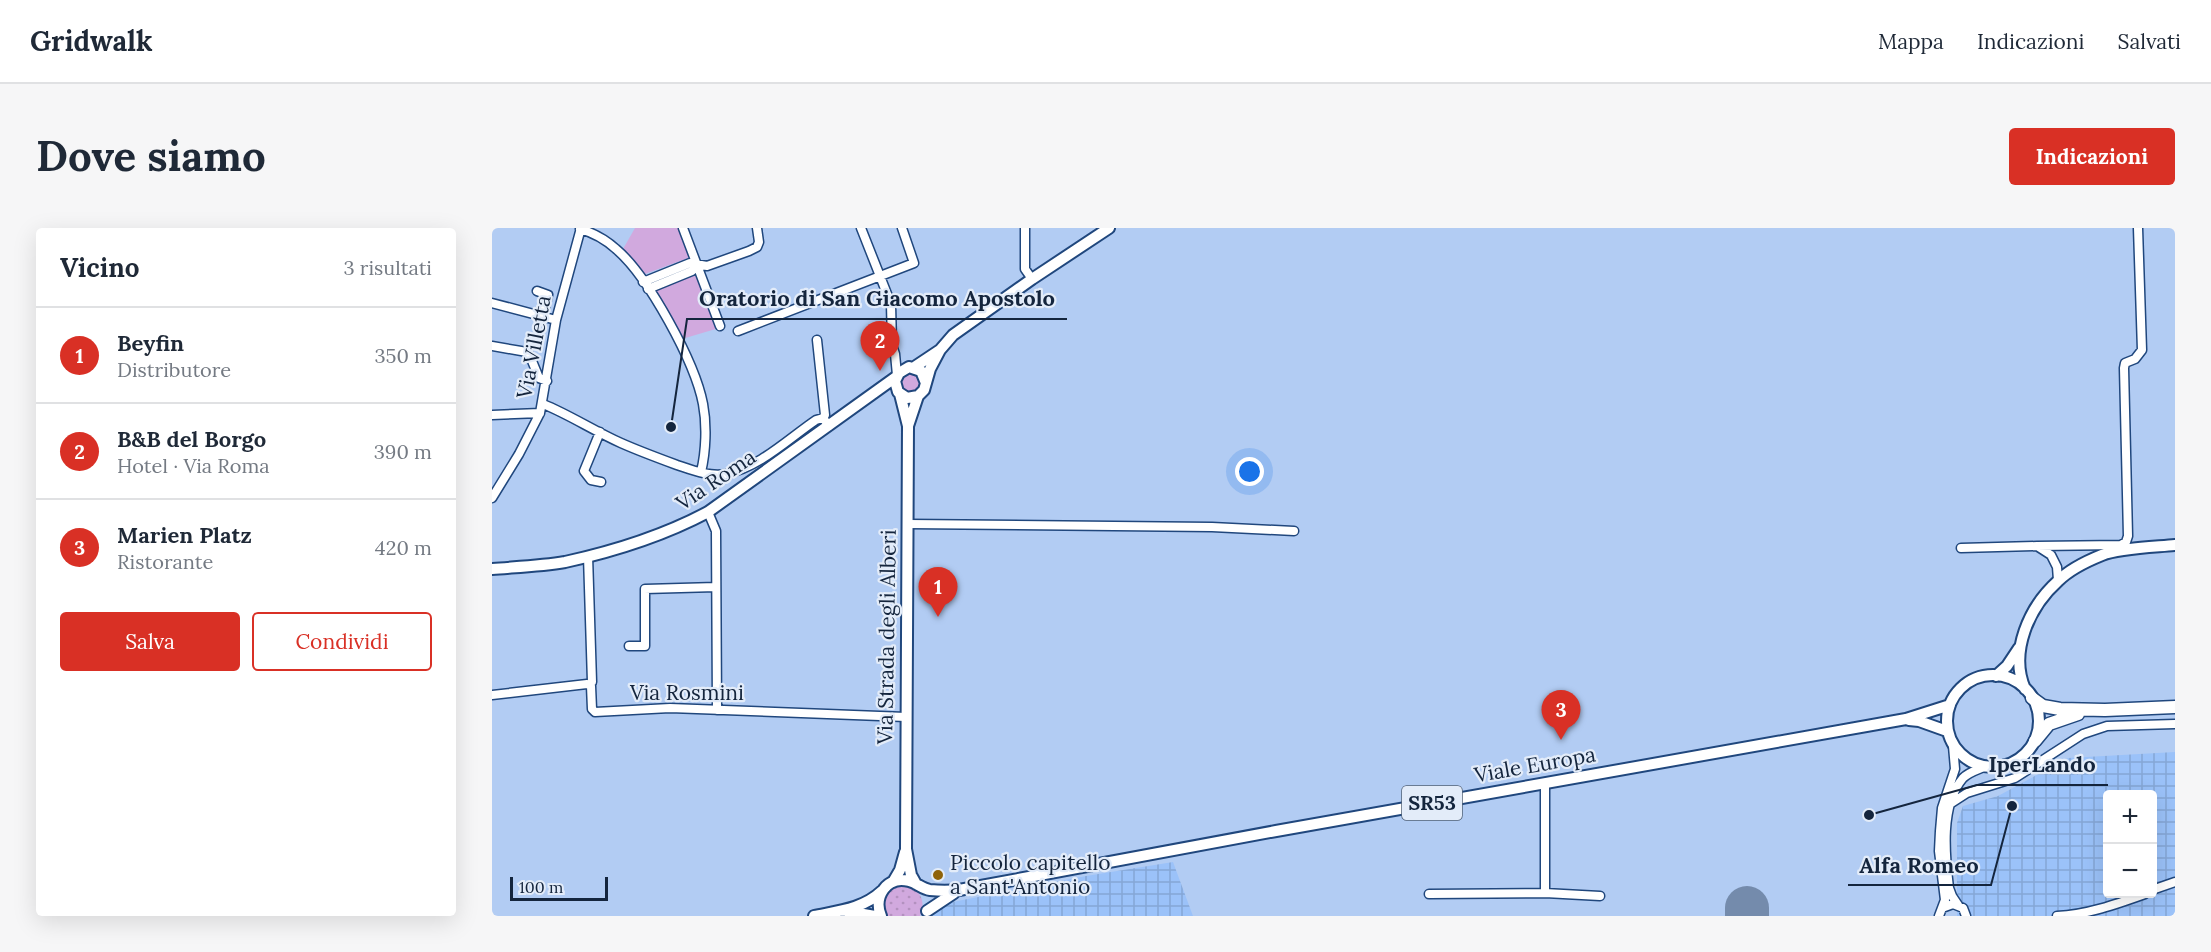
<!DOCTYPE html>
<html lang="it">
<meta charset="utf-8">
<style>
:root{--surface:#fff;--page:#f6f6f7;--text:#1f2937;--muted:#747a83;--line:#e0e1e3;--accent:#d93025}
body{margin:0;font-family:Lora,serif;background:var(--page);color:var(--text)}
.controls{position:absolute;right:18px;bottom:18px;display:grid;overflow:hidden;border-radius:6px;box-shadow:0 6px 24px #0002}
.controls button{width:54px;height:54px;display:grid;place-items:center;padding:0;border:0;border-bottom:2px solid var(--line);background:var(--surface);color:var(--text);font:30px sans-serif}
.scale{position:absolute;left:18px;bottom:15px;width:98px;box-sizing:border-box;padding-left:6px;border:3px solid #14253d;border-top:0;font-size:16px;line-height:21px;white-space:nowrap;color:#14253d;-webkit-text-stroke:4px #e3ecf9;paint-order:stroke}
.you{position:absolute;left:758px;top:244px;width:21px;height:21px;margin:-15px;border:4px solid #fff;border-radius:50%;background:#1a73e8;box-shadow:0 0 0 9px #1a73e833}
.badge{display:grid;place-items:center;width:39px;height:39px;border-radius:50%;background:var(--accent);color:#fff;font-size:20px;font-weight:700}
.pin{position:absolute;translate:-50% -50px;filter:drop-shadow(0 2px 3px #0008)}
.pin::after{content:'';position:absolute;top:32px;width:21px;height:18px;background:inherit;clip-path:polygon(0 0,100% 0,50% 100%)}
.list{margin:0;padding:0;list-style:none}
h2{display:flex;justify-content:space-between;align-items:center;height:78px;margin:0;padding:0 24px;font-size:26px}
h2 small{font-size:20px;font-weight:400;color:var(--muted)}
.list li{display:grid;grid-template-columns:39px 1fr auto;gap:18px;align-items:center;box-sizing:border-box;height:96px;padding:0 24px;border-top:2px solid var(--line)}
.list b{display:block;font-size:22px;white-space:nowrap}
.list p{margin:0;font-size:20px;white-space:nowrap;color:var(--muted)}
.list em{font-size:20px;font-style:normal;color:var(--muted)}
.actions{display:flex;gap:12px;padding:18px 24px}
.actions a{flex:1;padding:14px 0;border:2px solid var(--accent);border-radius:6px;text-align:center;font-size:21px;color:var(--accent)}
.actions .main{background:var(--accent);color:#fff}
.map{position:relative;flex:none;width:1683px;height:688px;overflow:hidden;border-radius:6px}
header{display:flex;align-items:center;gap:36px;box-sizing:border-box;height:84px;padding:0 30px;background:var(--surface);border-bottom:2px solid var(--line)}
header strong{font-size:28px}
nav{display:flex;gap:33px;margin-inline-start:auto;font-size:21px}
.intro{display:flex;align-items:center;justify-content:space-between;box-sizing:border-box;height:144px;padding:0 36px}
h1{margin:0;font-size:42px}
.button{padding:15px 27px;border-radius:6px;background:var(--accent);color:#fff;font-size:21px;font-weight:700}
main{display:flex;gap:36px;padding:0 36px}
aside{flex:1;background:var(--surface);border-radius:6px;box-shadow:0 6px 24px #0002}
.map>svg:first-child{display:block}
.industrial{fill:url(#industrial-grid);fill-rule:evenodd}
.green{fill:#d1a9de}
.garden{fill:url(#garden-dots)}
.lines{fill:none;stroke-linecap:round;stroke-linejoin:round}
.runway{stroke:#748bac;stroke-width:44}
.minor-casing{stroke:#20477d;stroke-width:11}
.major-casing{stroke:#20477d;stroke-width:14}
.highway-casing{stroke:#20477d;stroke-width:15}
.minor{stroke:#fff;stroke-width:8}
.major{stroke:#fff;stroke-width:10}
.highway{stroke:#fff;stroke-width:12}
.poi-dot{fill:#8f630a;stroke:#e3ecf9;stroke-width:2}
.labels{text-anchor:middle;stroke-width:4.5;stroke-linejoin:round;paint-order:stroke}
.shield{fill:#e3ecf9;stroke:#526175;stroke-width:1.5}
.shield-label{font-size:20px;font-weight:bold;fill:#14253d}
.street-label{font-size:21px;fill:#14253d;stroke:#e3ecf9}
.poi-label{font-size:21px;fill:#14253d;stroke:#e3ecf9;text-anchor:start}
.leader{fill:none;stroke:#14253d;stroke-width:2}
.callout-dot{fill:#14253d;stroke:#e3ecf9;stroke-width:2}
.callout-label{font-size:22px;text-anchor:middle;font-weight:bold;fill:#14253d;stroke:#e3ecf9;stroke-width:4.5;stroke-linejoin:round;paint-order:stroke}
</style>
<header>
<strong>Gridwalk</strong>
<nav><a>Mappa</a><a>Indicazioni</a><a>Salvati</a></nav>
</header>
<div class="intro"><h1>Dove siamo</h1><a class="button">Indicazioni</a></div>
<main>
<aside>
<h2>Vicino<small>3 risultati</small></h2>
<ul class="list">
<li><span class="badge">1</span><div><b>Beyfin</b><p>Distributore</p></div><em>350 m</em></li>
<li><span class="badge">2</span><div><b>B&amp;B del Borgo</b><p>Hotel · Via Roma</p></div><em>390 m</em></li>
<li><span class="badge">3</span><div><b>Marien Platz</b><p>Ristorante</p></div><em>420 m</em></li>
</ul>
<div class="actions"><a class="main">Salva</a><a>Condividi</a></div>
</aside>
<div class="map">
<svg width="1683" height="688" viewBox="0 0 1683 688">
<defs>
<pattern id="industrial-grid" width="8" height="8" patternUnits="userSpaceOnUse" patternTransform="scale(1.5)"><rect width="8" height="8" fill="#9bc2f9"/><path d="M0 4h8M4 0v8" fill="none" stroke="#85a7d6"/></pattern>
<pattern id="garden-dots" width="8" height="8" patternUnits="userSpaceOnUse" patternTransform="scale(1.5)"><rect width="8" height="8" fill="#d1a9de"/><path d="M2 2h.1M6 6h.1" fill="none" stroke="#b391bf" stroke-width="1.8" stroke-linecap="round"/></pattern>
</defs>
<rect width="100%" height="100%" fill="#b2ccf3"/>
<path class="industrial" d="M 1683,524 L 1683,688 L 1465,688 L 1465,595 L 1471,578 L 1506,568 L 1576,530 ZM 1616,566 L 1660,566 L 1660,666 L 1616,666 Z
M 681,634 L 701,688 L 440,688 L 450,676 L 594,648 Z"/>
<path class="green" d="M 143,0 L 187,0 L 197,27 L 196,30 L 153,46 L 149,45 L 131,21 Z
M 200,47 L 206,48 L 227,100 L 190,111 L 184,97 L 163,66 L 163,62 Z
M409 155a10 10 0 1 1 20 0a10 10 0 1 1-20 0Z"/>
<path class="garden" d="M 410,657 C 427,659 435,672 428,688 L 394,688 C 387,673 395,660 410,657 Z"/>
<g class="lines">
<path class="runway" d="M 1255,688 L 1255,680"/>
<g class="minor-casing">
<path id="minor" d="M 191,0 L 228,98
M 369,0 L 399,76 L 400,117 L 403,126 L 405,147
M 533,0 L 533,41 L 540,51
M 88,1 C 102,5 114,12 124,21 C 156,48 203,134 211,176 C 215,197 214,223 209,244
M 151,54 L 198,35 L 215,38 L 257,23 L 265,19 L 267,14 L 265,0
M 156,61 L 200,43 L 205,38
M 45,63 L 56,67 L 51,88
M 0,75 L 64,92
M 246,103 L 422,35 L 410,0
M 325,112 L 333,187 L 331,190
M 0,118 L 35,124 L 38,128 L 47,150 L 55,153
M 51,176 C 78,187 102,203 129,215 C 147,223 166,230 185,237 C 200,242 217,249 234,246 C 268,239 296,211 324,192 L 331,190 L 337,198
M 0,187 L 48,185
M 108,204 L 92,243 L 99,252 L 109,254
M 0,270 L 27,226 L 48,185 L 64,92 L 89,0
M 216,284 L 224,303 L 225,482
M 416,296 L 720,299 L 802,303
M 1545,318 L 1629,317 L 1634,314 L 1636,308 L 1632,140 L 1633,135 L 1643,131 L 1650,122 L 1646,0
M 1469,320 L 1545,318 L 1559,327 L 1565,339 L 1566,352
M 96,328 L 100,454 L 97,456
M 137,418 L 153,418 L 153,361 L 224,359
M 0,467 L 95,456 L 99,458 L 100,481 L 103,484 L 178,480 L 414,489
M 1458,576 L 1475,565 L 1523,550 L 1591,506 L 1615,498 L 1683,496
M 1660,662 L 1683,654
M 1053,665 L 1108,668
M 937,666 L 1053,665 L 1053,555
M 1466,677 L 1460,668 L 1457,660 C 1453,627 1448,577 1471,550 C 1477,544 1485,542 1492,539
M 1450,680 L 1453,672 L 1447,623 L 1448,603 L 1450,580 L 1463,541 L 1461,518
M 1447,688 L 1450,680 L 1461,676 L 1471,680 L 1474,688
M 1565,688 C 1594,687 1625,676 1653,666"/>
</g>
<g class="major-casing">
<path id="major" d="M 421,140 L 448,122
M 434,155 L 429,143 L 417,139 L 407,145 L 403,153 L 406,164 L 415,170 L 426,168 L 432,162 L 438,141 L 448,122 L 461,107 L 540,51 L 617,0
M 408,166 L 416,198 L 414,621 L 419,647 L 424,656
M 416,198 L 426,168
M 0,341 C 24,339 50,338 73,334 C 123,323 171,308 216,284 L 404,149
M1455 493a46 46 0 1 1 92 0a46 46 0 1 1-92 0Z
M 1504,448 L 1515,438 L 1527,420
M 1533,461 C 1517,424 1537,379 1566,353 C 1577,342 1595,333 1610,327 C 1627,320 1663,319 1683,317
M 1417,492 L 1427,493 L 1455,503
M 401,654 L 408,642 L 413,624
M 354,683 L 383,688
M 435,683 L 462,665
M 322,688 C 346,683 371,681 390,663
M 389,688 C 381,669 395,647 417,653 C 425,655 430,661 438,662 C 448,663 457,663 467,662 L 784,603 L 1414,491 L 1458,477"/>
</g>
<g class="highway-casing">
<path id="highway" d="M 1540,470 L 1551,478 L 1568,481 L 1613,482 L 1683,479
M 1543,513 L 1557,496 L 1586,486"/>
</g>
<use href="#minor" class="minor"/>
<use href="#major" class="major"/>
<use href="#highway" class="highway"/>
</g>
<circle class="poi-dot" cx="446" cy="647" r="6"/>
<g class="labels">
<rect class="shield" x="910" y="558" width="60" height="34" rx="4.5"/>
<g class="shield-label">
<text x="940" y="582">SR53</text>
</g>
<g class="street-label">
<text transform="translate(42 119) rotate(-79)" y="7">Via Villetta</text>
<text transform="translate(224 252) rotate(-34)" y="7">Via Roma</text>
<text transform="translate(395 409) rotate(-89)" y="7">Via Strada degli Alberi</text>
<text x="195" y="472">Via Rosmini</text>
<text transform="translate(1043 537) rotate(-10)" y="7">Viale Europa</text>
</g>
<g class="poi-label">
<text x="458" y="642">Piccolo capitello<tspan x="458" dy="24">a Sant'Antonio</tspan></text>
</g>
</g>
<path class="leader" d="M179 199L195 91H575M1377 587L1485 557H1616M1520 578L1499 657H1356"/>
<g class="callout-dot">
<circle cx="179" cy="199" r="6"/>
<circle cx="1377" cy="587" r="6"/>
<circle cx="1520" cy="578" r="6"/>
</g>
<g class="callout-label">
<text x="385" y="78">Oratorio di San Giacomo Apostolo</text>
<text x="1550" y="544">IperLando</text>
<text x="1427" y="645">Alfa Romeo</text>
</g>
</svg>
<div class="controls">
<button>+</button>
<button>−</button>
</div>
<div class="scale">100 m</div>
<div class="you"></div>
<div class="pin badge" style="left:446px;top:389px">1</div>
<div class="pin badge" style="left:388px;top:143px">2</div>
<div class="pin badge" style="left:1069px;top:512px">3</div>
</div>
</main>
